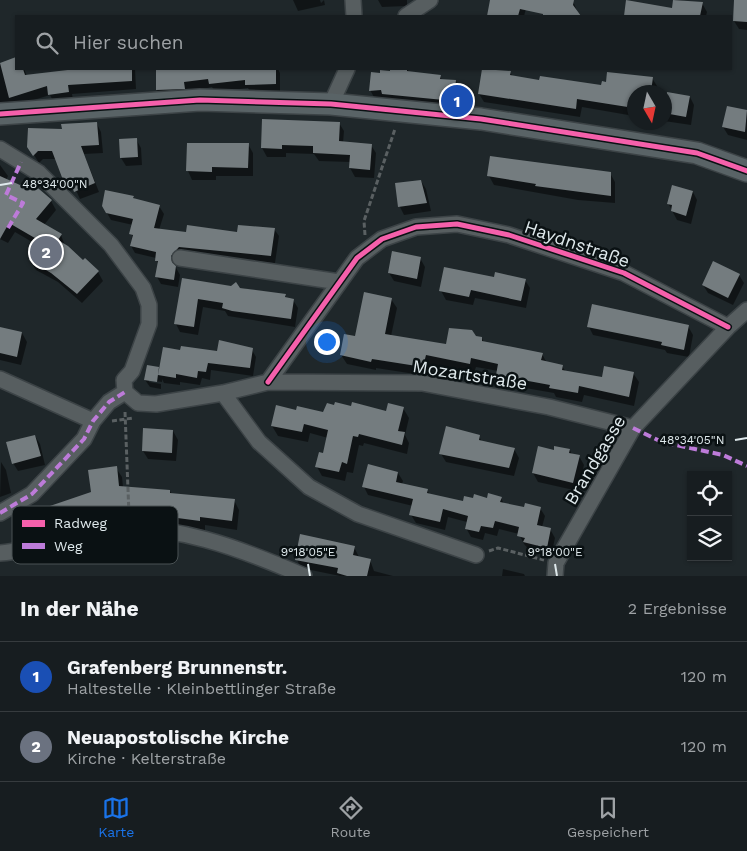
<!DOCTYPE html>
<html lang="de">
<meta charset="utf-8">
<style>
:root{--surface:#171d20;--page:#242a2d;--text:#f1f3f6;--muted:#9ea2a5;--line:#363b3e;--accent:#1a73e8}
body{margin:0;font-family:"Work Sans",sans-serif;background:var(--page);color:var(--text)}
.controls{position:absolute;right:15px;bottom:15px;display:grid;overflow:hidden;border-radius:0px;box-shadow:0 1px 4px #0004}
.controls button{width:45px;height:45px;display:grid;place-items:center;padding:0;border:0;border-bottom:1px solid var(--line);background:var(--surface);color:var(--text);font:25px sans-serif}
.compass{position:absolute;left:627px;top:85px;width:45px;height:45px;border-radius:50%;background:var(--surface);box-shadow:0 1px 4px #0004;rotate:171deg}
.you{position:absolute;left:326px;top:341px;width:18px;height:18px;margin:-12px;border:4px solid #fff;border-radius:50%;background:#1a73e8;box-shadow:0 0 0 8px #1a73e833}
.badge{display:grid;place-items:center;width:32px;height:32px;border-radius:50%;background:var(--accent);color:#fff;font-size:16px;font-weight:700}
.pin{position:absolute;translate:-50% -50%;border:2px solid #fff;box-shadow:0 1px 5px #0006}
.list{margin:0;padding:0;list-style:none}
h2{display:flex;justify-content:space-between;align-items:center;height:65px;margin:0;padding:0 20px;font-size:21px}
h2 small{font-size:16px;font-weight:400;color:var(--muted)}
.list li{display:grid;grid-template-columns:32px 1fr auto;gap:15px;align-items:center;box-sizing:border-box;height:70px;padding:0 20px;border-top:1px solid var(--line)}
.list b{display:block;font-size:19px;white-space:nowrap}
.list p{margin:0;font-size:16px;white-space:nowrap;color:var(--muted)}
.list em{font-size:16px;font-style:normal;color:var(--muted)}
.icon{flex:none;width:28px;height:28px;fill:none;stroke:currentColor;stroke-width:2;stroke-linecap:round;stroke-linejoin:round}
.map{position:relative;flex:none;width:747px;height:576px;overflow:hidden}
.search{position:absolute;background:var(--surface);box-shadow:0 1px 4px #0004;left:15px;right:15px;top:15px;height:55px;display:flex;align-items:center;gap:12px;box-sizing:border-box;padding:0 18px;border-radius:0px;color:var(--muted);font-size:19px}
.sheet{height:205px;background:var(--surface)}
nav{display:flex;justify-content:space-around;align-items:center;box-sizing:border-box;height:70px;border-top:1px solid var(--line);background:var(--surface);font-size:14px;color:var(--muted)}
nav a{display:grid;justify-items:center;gap:2px}
nav .on{color:var(--accent)}
.map>svg:first-child{display:block}
.shadow{fill:#0007}
.building{fill:#747c7f}
.lines{fill:none;stroke-linecap:round;stroke-linejoin:round}
.street-casing{stroke:#3c4346;stroke-width:18}
.secondary-casing{stroke:#3c4346;stroke-width:24}
.path{stroke:#5a6062;stroke-width:3;stroke-dasharray:5 2.5;stroke-linecap:butt}
.street{stroke:#575e60;stroke-width:15}
.secondary{stroke:#596366;stroke-width:21}
.quiet{stroke:#bd7bd9;stroke-width:4;stroke-dasharray:8 4;stroke-linecap:butt}
.cycleway-casing{stroke:#0a1113;stroke-width:8}
.cycleway{stroke:#f560ab;stroke-width:5}
.ticks{fill:none;stroke:#dfe9ec;stroke-width:2}
.labels{text-anchor:middle;stroke-width:5;stroke-linejoin:round;paint-order:stroke}
.street-label{font-size:18px;fill:#dfe9ec;stroke:#0a1113}
.key{fill:#0a1113;stroke:#4a5254;stroke-width:1}
.key-label{font-size:14px;fill:#dfe9ec}
.ticks-label{font-size:12px;text-anchor:middle;fill:#dfe9ec;stroke:#0a1113;stroke-width:5;stroke-linejoin:round;paint-order:stroke}
</style>
<div class="map">
<svg width="747" height="576" viewBox="0 0 747 576">
<rect width="100%" height="100%" fill="#1f272a"/>
<path class="shadow" d="M 293,0 L 320,0 L 321,3 L 324,0 L 325,5 L 298,11 Z
M 378,0 L 407,0 L 407,6 L 382,7 Z
M 491,0 L 516,0 L 526,9 L 524,16 L 489,16 Z
M 547,0 L 573,1 L 579,16 L 544,16 Z
M 675,0 L 702,3 L 707,12 L 706,16 L 625,16 L 628,2 L 673,10 Z
M 736,0 L 747,0 L 747,30 L 739,29 L 734,21 Z
M 16,59 L 16,69 L 24,69 L 27,76 L 81,69 L 135,69 L 136,89 L 72,94 L 73,100 L 54,103 L 50,95 L 17,105 L 0,107 L 0,64 Z
M 157,69 L 278,69 L 280,73 L 280,92 L 251,93 L 248,88 L 215,92 L 212,87 L 162,98 L 157,90 Z
M 392,69 L 407,69 L 410,73 L 440,76 L 442,80 L 456,81 L 460,90 L 459,109 L 388,103 L 386,98 L 375,99 L 370,90 L 391,72 Z
M 483,69 L 510,72 L 513,77 L 541,81 L 602,86 L 652,78 L 657,86 L 656,91 L 664,92 L 634,92 L 634,116 L 582,107 L 580,117 L 484,102 L 479,94 Z
M 664,93 L 690,97 L 694,105 L 691,125 L 664,121 Z
M 728,107 L 747,111 L 747,140 L 728,135 L 723,127 Z
M 263,120 L 339,123 L 344,131 L 343,143 L 371,145 L 376,153 L 374,178 L 355,177 L 350,168 L 350,162 L 319,161 L 314,154 L 286,153 L 286,157 L 267,157 L 262,148 Z
M 97,124 L 101,132 L 103,153 L 84,154 L 99,192 L 80,199 L 74,186 L 69,188 L 65,181 L 75,176 L 56,159 L 43,159 L 39,163 L 29,147 L 63,130 Z
M 136,139 L 141,148 L 142,165 L 126,166 L 121,158 Z
M 188,144 L 248,144 L 253,153 L 253,176 L 216,176 L 216,180 L 192,180 L 188,171 Z
M 0,165 L 8,176 L 6,180 L 51,201 L 56,210 L 44,225 L 61,235 L 65,246 L 83,262 L 98,272 L 103,281 L 82,303 L 58,282 L 36,270 L 30,260 L 39,246 L 15,232 L 8,243 L 0,239 Z
M 610,173 L 615,182 L 615,203 L 578,200 L 494,185 L 489,176 Z
M 421,181 L 426,189 L 431,211 L 404,215 L 400,207 L 396,184 Z
M 693,192 L 697,200 L 691,224 L 677,220 L 668,203 Z
M 133,197 L 135,200 L 159,206 L 164,214 L 159,230 L 187,234 L 238,234 L 274,229 L 279,236 L 275,263 L 183,254 L 174,264 L 180,275 L 178,287 L 161,284 L 157,277 L 158,264 L 156,258 L 135,253 L 131,246 L 133,225 L 111,220 L 103,206 Z
M 420,258 L 425,267 L 421,287 L 394,281 L 389,273 Z
M 739,275 L 744,283 L 733,305 L 708,293 L 703,285 Z
M 495,278 L 525,280 L 530,288 L 526,308 L 475,298 L 473,305 L 446,300 L 441,291 Z
M 183,279 L 285,295 L 287,299 L 293,300 L 298,308 L 295,327 L 228,316 L 225,311 L 203,307 L 198,335 L 180,332 L 176,324 Z
M 391,299 L 397,308 L 391,336 L 447,345 L 461,329 L 471,331 L 475,337 L 482,338 L 484,343 L 542,354 L 547,363 L 562,366 L 566,372 L 603,379 L 633,373 L 639,382 L 634,406 L 584,395 L 582,402 L 556,397 L 554,393 L 503,384 L 498,371 L 476,367 L 474,373 L 430,364 L 428,376 L 376,368 L 376,370 L 347,364 L 341,355 Z
M 688,326 L 693,335 L 689,357 L 667,353 L 665,350 L 593,335 L 589,327 Z
M 0,328 L 22,333 L 27,342 L 21,365 L 0,360 Z
M 252,350 L 256,357 L 253,376 L 211,370 L 210,380 L 202,378 L 200,385 L 180,382 L 180,385 L 164,383 L 162,379 L 162,382 L 149,380 L 149,382 L 161,384 L 161,389 L 150,387 L 145,380 L 159,368 L 160,371 L 181,351 L 218,353 Z
M 352,407 L 387,412 L 403,408 L 409,418 L 405,435 L 409,443 L 407,454 L 364,443 L 363,446 L 359,445 L 353,473 L 347,472 L 345,481 L 322,476 L 317,467 L 324,455 L 328,438 L 310,433 L 308,442 L 278,436 L 272,426 L 297,412 L 324,413 Z
M 173,431 L 178,440 L 176,461 L 148,459 L 143,451 Z
M 35,436 L 40,444 L 45,465 L 18,471 L 13,463 Z
M 479,436 L 482,442 L 514,449 L 519,458 L 514,476 L 446,462 L 441,454 Z
M 570,450 L 572,455 L 579,456 L 584,465 L 578,491 L 538,482 L 533,473 L 555,451 Z
M 1,462 L 6,470 L 11,493 L 0,497 Z
M 116,468 L 122,477 L 123,487 L 170,491 L 172,494 L 234,500 L 239,510 L 237,530 L 205,525 L 205,530 L 176,526 L 171,518 L 126,514 L 127,520 L 92,524 L 57,536 L 45,509 L 92,493 Z
M 398,473 L 403,481 L 402,484 L 427,490 L 430,495 L 464,503 L 474,499 L 501,498 L 504,504 L 525,509 L 540,508 L 545,516 L 542,527 L 550,529 L 555,538 L 551,556 L 530,551 L 524,544 L 519,534 L 499,529 L 497,536 L 485,533 L 483,540 L 471,537 L 466,528 L 467,522 L 448,517 L 445,530 L 416,523 L 411,515 L 413,506 L 368,495 L 364,487 Z
M 354,547 L 359,557 L 370,560 L 374,571 L 393,576 L 340,576 L 301,568 L 297,560 Z
M 503,569 L 524,574 L 525,576 L 502,576 Z"/>
<path class="building" d="M 490,0 L 574,0 L 573,5 L 581,16 L 543,16 L 543,14 L 520,9 L 518,16 L 487,16 Z
M 626,0 L 672,8 L 673,0 L 703,2 L 700,16 L 624,16 Z
M 734,0 L 747,0 L 747,22 L 733,21 Z
M 16,57 L 16,69 L 23,69 L 25,75 L 76,69 L 132,69 L 132,81 L 68,85 L 69,92 L 48,95 L 47,86 L 9,98 L 0,63 Z
M 156,69 L 276,69 L 276,84 L 245,85 L 245,80 L 209,84 L 208,79 L 184,82 L 185,89 L 156,90 Z
M 390,69 L 407,69 L 407,71 L 441,75 L 440,79 L 456,80 L 454,101 L 382,94 L 381,90 L 369,91 L 371,72 L 380,73 L 380,70 L 390,71 Z
M 482,69 L 511,71 L 510,75 L 539,80 L 540,76 L 601,85 L 602,81 L 606,82 L 607,72 L 653,77 L 651,92 L 634,92 L 634,108 L 577,99 L 576,109 L 478,94 Z
M 667,92 L 690,96 L 686,117 L 664,113 Z
M 727,106 L 747,110 L 745,132 L 722,127 Z
M 262,119 L 340,122 L 339,141 L 372,144 L 370,170 L 349,168 L 350,155 L 313,153 L 313,146 L 282,145 L 282,149 L 261,148 Z
M 97,122 L 99,145 L 81,146 L 95,183 L 74,192 L 69,178 L 63,180 L 52,151 L 38,151 L 33,156 L 27,147 L 28,128 L 62,129 L 61,124 Z
M 137,138 L 138,157 L 120,158 L 119,139 Z
M 187,143 L 249,143 L 248,168 L 212,167 L 212,172 L 186,171 Z
M 490,156 L 611,172 L 611,196 L 535,186 L 536,184 L 487,176 Z
M 0,176 L 20,185 L 26,178 L 52,200 L 36,219 L 62,234 L 58,240 L 68,246 L 83,260 L 85,258 L 99,271 L 77,294 L 51,273 L 29,260 L 40,241 L 9,223 L 0,239 Z
M 421,180 L 427,203 L 398,207 L 395,183 Z
M 672,185 L 693,191 L 686,216 L 671,211 L 672,205 L 667,204 Z
M 105,190 L 134,196 L 133,198 L 160,205 L 154,228 L 186,232 L 187,225 L 237,232 L 238,225 L 275,228 L 271,256 L 179,247 L 171,256 L 172,262 L 176,266 L 174,280 L 155,277 L 158,261 L 155,261 L 156,252 L 130,246 L 133,235 L 129,234 L 133,219 L 106,213 L 102,206 Z
M 392,251 L 421,257 L 417,279 L 388,273 Z
M 713,261 L 740,274 L 728,298 L 702,285 Z
M 444,267 L 494,277 L 495,272 L 526,279 L 521,301 L 471,290 L 469,297 L 439,291 Z
M 182,278 L 231,286 L 236,282 L 240,288 L 286,294 L 285,297 L 294,299 L 291,319 L 232,311 L 222,308 L 223,303 L 198,299 L 194,327 L 174,324 Z
M 364,292 L 392,298 L 385,334 L 446,344 L 449,328 L 472,330 L 476,336 L 482,337 L 482,341 L 543,353 L 541,360 L 563,365 L 562,370 L 602,377 L 604,366 L 634,372 L 629,397 L 579,386 L 578,393 L 549,388 L 550,385 L 496,375 L 498,364 L 471,358 L 470,364 L 426,355 L 423,367 L 372,359 L 371,362 L 340,355 L 344,334 L 355,336 Z
M 592,304 L 689,325 L 684,350 L 661,345 L 662,342 L 587,327 Z
M 0,327 L 22,332 L 17,357 L 0,353 Z
M 219,340 L 253,348 L 250,368 L 208,363 L 206,372 L 198,371 L 197,378 L 176,374 L 176,378 L 158,375 L 163,347 L 180,350 L 181,346 L 217,351 Z
M 147,365 L 159,367 L 157,382 L 144,380 Z
M 335,402 L 351,406 L 352,402 L 386,411 L 388,403 L 404,407 L 398,431 L 405,432 L 402,445 L 359,434 L 358,437 L 353,436 L 347,464 L 342,462 L 339,472 L 315,467 L 319,452 L 323,453 L 328,430 L 304,424 L 302,432 L 271,426 L 276,405 L 296,410 L 297,406 L 323,412 L 327,403 L 334,405 Z
M 446,426 L 480,435 L 479,440 L 515,448 L 509,468 L 439,454 Z
M 143,428 L 173,430 L 172,453 L 142,451 Z
M 35,435 L 41,456 L 12,464 L 6,442 Z
M 538,446 L 554,450 L 554,446 L 570,449 L 569,453 L 580,455 L 573,483 L 532,473 Z
M 368,464 L 398,472 L 396,482 L 428,489 L 427,493 L 463,501 L 464,496 L 473,498 L 474,494 L 487,498 L 488,493 L 502,497 L 500,502 L 524,507 L 525,503 L 541,507 L 537,525 L 551,528 L 547,548 L 523,542 L 525,538 L 517,536 L 519,527 L 495,521 L 493,528 L 481,526 L 479,532 L 465,529 L 468,516 L 443,509 L 440,522 L 409,515 L 413,499 L 362,487 Z
M 117,466 L 119,486 L 170,490 L 170,493 L 235,499 L 232,521 L 200,517 L 200,521 L 170,517 L 170,509 L 122,506 L 122,511 L 87,515 L 50,527 L 44,508 L 91,492 L 88,470 Z
M 300,534 L 355,546 L 353,555 L 371,559 L 367,576 L 347,576 L 337,573 L 338,568 L 295,560 Z"/>
<g class="lines">
<g class="street-casing">
<path id="street" d="M 353,0 L 354,16
M 406,16 L 430,0
M 331,104 L 347,69
M 0,149 L 39,173 L 111,245 L 143,288 L 149,305 L 149,324 L 132,371 L 124,380 L 125,392
M 180,258 L 339,282
M 0,379 L 93,421
M 268,382 L 357,258 L 382,239 L 416,227 L 457,224 L 509,235 L 624,273 L 728,327
M 125,392 L 138,403 L 156,404 L 223,393 L 268,382 L 422,383 L 549,407 L 633,428
M 223,393 L 259,442 L 309,487 L 358,514 L 476,555
M 0,513 L 32,494 L 84,439 L 93,421 L 109,402 L 125,392
M 0,553 C 34,551 67,534 101,530 C 171,521 242,549 304,576
M 555,576 L 556,563 L 633,428 L 728,327 L 747,310"/>
</g>
<g class="secondary-casing">
<path id="secondary" d="M 0,114 L 200,100 L 331,104 L 481,119 L 697,153 L 747,171"/>
</g>
<path class="path" d="M 365,235 L 364,221 L 395,129
M 125,412 L 129,515
M 112,421 L 133,418
M 489,551 L 498,548 L 544,560"/>
<use href="#street" class="street"/>
<use href="#secondary" class="secondary"/>
<path class="quiet" d="M 8,228 L 23,203 L 6,195 L 21,162
M 633,428 L 662,442 L 723,455 L 747,466
M 0,513 L 32,494 L 84,439 L 93,421 L 109,402 L 125,392"/>
<g class="cycleway-casing">
<path id="cycleway" d="M 0,114 L 200,100 L 331,104 L 481,119 L 697,153 L 747,171
M 268,382 L 357,258 L 382,239 L 416,227 L 457,224 L 509,235 L 624,273 L 728,327"/>
</g>
<use href="#cycleway" class="cycleway"/>
</g>
<path class="ticks" d="M 0,185 L 12,183M 735,440 L 747,438M 308,564 L 310,576M 555,564 L 557,576"/>
<g class="labels">
<g class="street-label">
<text transform="translate(577 244) rotate(19)" y="6">Haydnstraße</text>
<text transform="translate(470 375) rotate(9)" y="6">Mozartstraße</text>
<text transform="translate(595 460) rotate(-59)" y="6">Brandgasse</text>
</g>
</g>
<rect x="12" y="506" width="166" height="58" rx="8" class="key"/>
<rect x="22" y="520" width="23" height="7" fill="#f560ab"/>
<rect x="22" y="543" width="23" height="6" fill="#bd7bd9"/>
<g class="key-label">
<text x="54" y="528">Radweg</text>
<text x="54" y="551">Weg</text>
</g>
<g class="ticks-label">
<text x="55" y="188">48°34'00"N</text>
<text x="692" y="444">48°34'05"N</text>
<text x="308" y="556">9°18'05"E</text>
<text x="555" y="556">9°18'00"E</text>
</g>
</svg>
<div class="controls">
<button><svg class="icon" aria-label="locate" viewBox="0 0 24 24"><circle cx="12" cy="12" r="6"/><path d="M12 2v4M12 18v4M2 12h4M18 12h4"/></svg></button>
<button><svg class="icon" aria-label="layers" viewBox="0 0 24 24"><path d="M12 4l9 5-9 5-9-5zM3 14l9 5 9-5"/></svg></button>
</div>
<svg class="compass" viewBox="-18 -18 36 36"><path d="M0-13l5 13h-10z" fill="#e53935"/><path d="M0 13l5-13h-10z" fill="#9ea2a5"/></svg>
<div class="you"></div>
<div class="pin badge" style="left:457px;top:101px;background:#1a4fb4">1</div>
<div class="pin badge" style="left:46px;top:252px;background:#6b7280">2</div>
<div class="search"><svg class="icon" aria-label="search" viewBox="0 0 24 24"><circle cx="10" cy="10" r="6"/><path d="M15 15l6 6"/></svg>Hier suchen</div>
</div>
<section class="sheet">
<h2>In der Nähe<small>2 Ergebnisse</small></h2>
<ul class="list">
<li><span class="badge" style="background:#1a4fb4">1</span><div><b>Grafenberg Brunnenstr.</b><p>Haltestelle · Kleinbettlinger Straße</p></div><em>120 m</em></li>
<li><span class="badge" style="background:#6b7280">2</span><div><b>Neuapostolische Kirche</b><p>Kirche · Kelterstraße</p></div><em>120 m</em></li>
</ul>
</section>
<nav>
<a class="on"><svg class="icon" aria-label="map" viewBox="0 0 24 24"><path d="M3 6l6-2 6 2 6-2v14l-6 2-6-2-6 2zM9 4v14M15 6v14"/></svg>Karte</a>
<a><svg class="icon" aria-label="directions" viewBox="0 0 24 24"><path d="M12 3l9 9-9 9-9-9zM9 14v-3h6M13 9l2 2-2 2"/></svg>Route</a>
<a><svg class="icon" aria-label="saved" viewBox="0 0 24 24"><path d="M7 4h10v16l-5-4-5 4z"/></svg>Gespeichert</a>
</nav>
